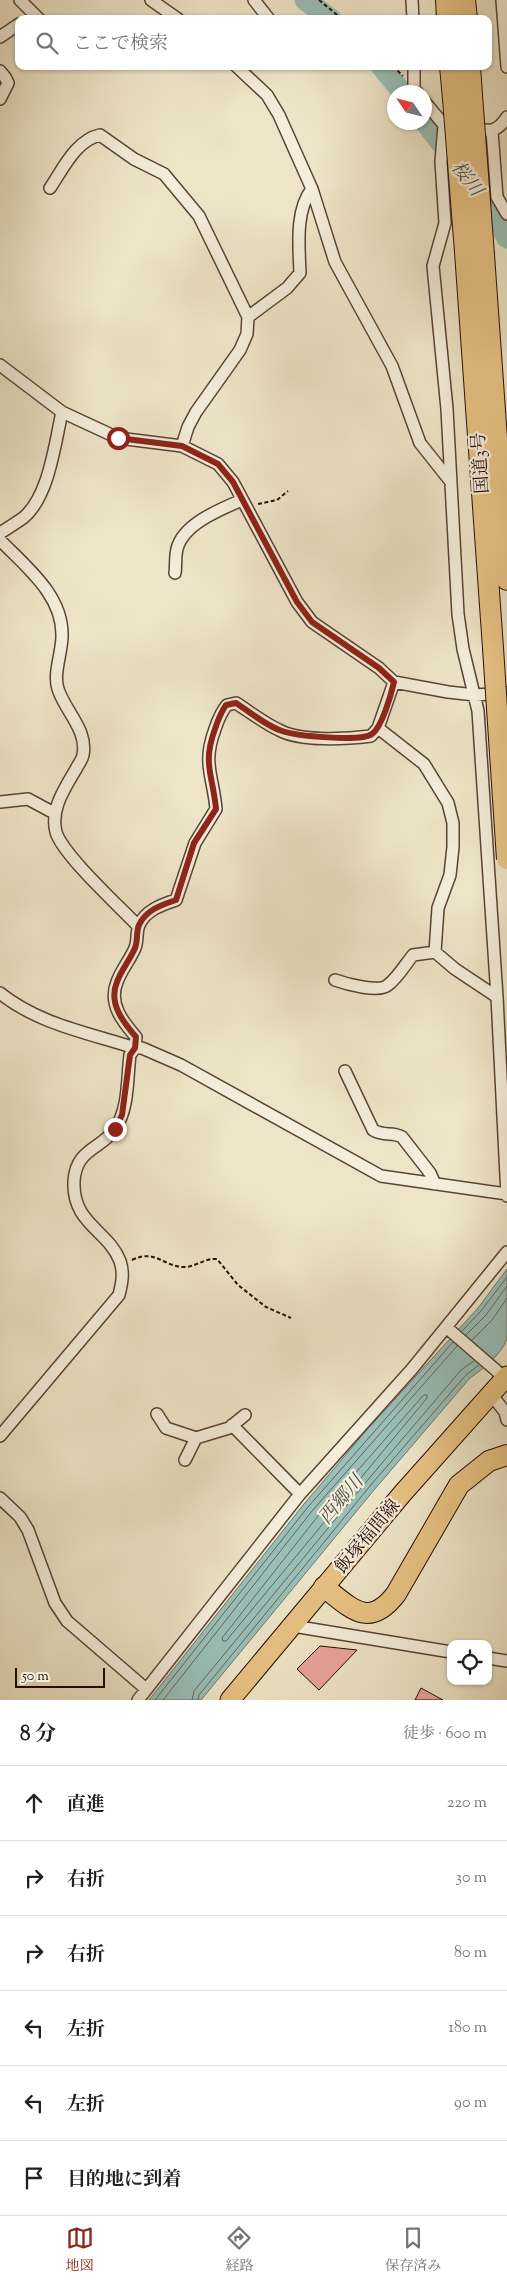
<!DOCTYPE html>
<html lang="ja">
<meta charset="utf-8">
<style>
:root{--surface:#fff;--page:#f6f6f6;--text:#202124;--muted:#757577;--line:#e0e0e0;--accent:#8f2418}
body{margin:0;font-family:"Sorts Mill Goudy","Noto Serif JP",serif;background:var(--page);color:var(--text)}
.controls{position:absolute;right:15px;bottom:15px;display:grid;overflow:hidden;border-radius:10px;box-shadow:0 1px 4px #0004}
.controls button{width:45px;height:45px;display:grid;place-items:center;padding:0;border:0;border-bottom:1px solid var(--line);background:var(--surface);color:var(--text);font:25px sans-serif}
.compass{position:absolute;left:387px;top:85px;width:45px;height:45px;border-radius:50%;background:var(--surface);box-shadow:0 1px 4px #0004;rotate:305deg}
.scale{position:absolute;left:15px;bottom:12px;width:90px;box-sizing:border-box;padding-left:5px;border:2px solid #280d04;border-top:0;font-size:14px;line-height:18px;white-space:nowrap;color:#280d04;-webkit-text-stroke:4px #f4eedb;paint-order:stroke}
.stop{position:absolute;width:15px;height:15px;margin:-11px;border:4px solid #8f2418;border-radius:50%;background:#fff}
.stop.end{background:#8f2418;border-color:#fff;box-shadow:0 1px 5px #0008}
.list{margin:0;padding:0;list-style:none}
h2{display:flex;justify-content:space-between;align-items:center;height:65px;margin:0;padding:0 20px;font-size:21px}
h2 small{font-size:16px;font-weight:400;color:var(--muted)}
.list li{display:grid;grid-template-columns:32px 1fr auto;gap:15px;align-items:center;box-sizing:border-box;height:75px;padding:0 20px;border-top:1px solid var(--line)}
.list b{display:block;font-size:19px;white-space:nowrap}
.list em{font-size:16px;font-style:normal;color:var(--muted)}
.icon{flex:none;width:28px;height:28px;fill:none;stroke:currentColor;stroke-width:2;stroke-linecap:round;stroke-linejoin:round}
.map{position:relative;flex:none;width:507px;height:1700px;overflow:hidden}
.search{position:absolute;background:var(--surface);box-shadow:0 1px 4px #0004;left:15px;right:15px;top:15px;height:55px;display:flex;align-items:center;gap:12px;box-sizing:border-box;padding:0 18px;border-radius:10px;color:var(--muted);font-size:19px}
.sheet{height:515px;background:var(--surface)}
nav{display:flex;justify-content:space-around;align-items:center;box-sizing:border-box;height:70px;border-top:1px solid var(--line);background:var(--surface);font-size:14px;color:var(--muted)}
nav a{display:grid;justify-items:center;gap:2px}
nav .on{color:var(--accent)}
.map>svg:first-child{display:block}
.water{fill:#99bfb8;stroke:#6c7870}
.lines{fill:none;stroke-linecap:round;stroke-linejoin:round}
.shore{stroke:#60665e;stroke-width:1}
.river{stroke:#99bfb8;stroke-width:21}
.building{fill:#e9a49b;stroke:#280d04}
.minor-casing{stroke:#5a4335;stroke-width:14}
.primary-casing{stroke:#280d04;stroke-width:21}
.trunk-casing{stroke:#280d04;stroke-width:22}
.path{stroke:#280d04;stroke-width:2;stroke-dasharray:4 2.5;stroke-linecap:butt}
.minor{stroke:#f4eedb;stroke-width:11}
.primary{stroke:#e7c284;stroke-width:19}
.trunk{stroke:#e7c284;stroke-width:20}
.trunk-bridge-casing{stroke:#280d04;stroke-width:22;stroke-linecap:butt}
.trunk-bridge{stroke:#e7c284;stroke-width:20}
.route{stroke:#8f2418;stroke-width:6}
.labels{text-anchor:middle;stroke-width:4.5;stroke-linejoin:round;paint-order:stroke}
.street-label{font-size:18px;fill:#280d04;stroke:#f4eedb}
.water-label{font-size:19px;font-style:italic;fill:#55544c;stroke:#f4eedb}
</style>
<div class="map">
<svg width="507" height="1700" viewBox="0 0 507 1700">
<rect width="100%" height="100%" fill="#eee5c8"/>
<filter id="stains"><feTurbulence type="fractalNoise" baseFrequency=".004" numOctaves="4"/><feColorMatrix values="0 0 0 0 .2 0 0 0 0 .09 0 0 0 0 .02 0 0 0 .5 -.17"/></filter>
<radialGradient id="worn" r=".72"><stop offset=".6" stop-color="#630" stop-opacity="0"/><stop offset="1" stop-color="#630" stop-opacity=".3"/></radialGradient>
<path class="water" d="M 507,1269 C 507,1282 507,1329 507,1339 C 501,1355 483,1369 470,1378 L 374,1490 L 201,1700 L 149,1700 L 304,1504 L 365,1432 L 478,1308 Z"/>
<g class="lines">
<path class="shore" d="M 462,1331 L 481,1311 L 507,1277
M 466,1335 L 486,1315 L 507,1286
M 472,1340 L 492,1320 L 507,1298
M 424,1395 L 427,1395 L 427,1398 L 226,1641 L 223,1641 L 222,1638 L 318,1516 Z
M 155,1700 L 308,1507 L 453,1342
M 163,1700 L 312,1511 L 457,1346
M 192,1700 L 194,1691 L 366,1482 L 461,1370 L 474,1361
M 198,1700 L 199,1695 L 370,1486 L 466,1375 L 479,1365"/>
<path class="river" d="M 305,0 L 331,19
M 381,66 L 402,92
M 424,121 L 455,161
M 474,185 L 486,201 L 507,238"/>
</g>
<path class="building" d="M 320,1646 L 357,1650 L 319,1690 L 297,1669 Z
M 421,1688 L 443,1700 L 415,1700 Z"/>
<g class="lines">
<g class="minor-casing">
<path id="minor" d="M 20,0 L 39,19
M 151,0 L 178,19
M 254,0 L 269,19
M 412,0 L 413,19
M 502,0 L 507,67
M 0,37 L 19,24
M 236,66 L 267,95 L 279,115 L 312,189 L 335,262 L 392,366 L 420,443 L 451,482
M 414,66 L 414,89 L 417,92
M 0,71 L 5,77 L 8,83 L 0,99
M 424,101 L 444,125 L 452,126
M 444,125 L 441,162 L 445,223 L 433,266 L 447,409 L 458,614 L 463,649 L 478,711 L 497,997 L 507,1196
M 470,128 C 488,131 496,134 507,117
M 492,131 L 497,197 L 507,214
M 50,188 C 63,169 76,140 100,135 L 134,159 L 164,174 L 199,216 L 248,317 L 247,334 L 240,350 L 196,412 L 188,427 L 182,446
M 248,317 L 287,288 L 300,273 C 299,247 295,210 312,189
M 0,365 L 62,412 L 118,438 L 182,446 L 218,464 L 233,482 L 297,602 L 312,622 L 379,668 L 394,682 L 448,692 L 475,695 L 507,693
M 0,533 C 8,528 16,523 23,518 C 49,497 55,443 62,412
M 0,540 C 26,567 63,595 62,636 C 62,653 53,673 58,689 C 65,711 88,730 83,755 C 82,760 78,765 76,769 C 65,788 50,809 56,832 C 62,854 120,907 138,926
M 175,573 C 176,566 175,557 177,549 C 183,524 221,509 242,500
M 378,728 L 424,764 L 448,803 L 453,823 L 453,847 L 450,875 L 438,908 L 435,952 L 455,969 L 497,997
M 0,802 L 28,799 L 54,813
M 335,980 C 346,984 379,993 388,985 C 398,977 405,965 413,955 L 435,952
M 0,993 C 38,1024 89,1033 135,1048 L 142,1048 L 181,1065 L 381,1176 L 507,1194
M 345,1071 L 373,1130 C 385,1137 392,1131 402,1137 L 430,1173 L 435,1184
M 446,1327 L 505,1378
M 491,1394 L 505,1412 L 507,1420
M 157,1414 L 166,1428 L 196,1438 L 229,1428 L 245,1415
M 232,1425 L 300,1494
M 0,1436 L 119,1295 C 122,1283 124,1273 120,1261 C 108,1230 72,1224 74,1181 C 76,1148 102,1149 115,1129 C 129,1109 127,1078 130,1055 L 135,1048 L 136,1037 C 123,1022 108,1004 117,982 C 121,970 130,960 135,948 C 138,941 136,932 139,925 C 146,910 161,905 176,900 L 195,843 L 216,809 C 213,775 202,764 215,729 C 218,720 221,712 227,705 L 236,703 C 250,712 264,723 279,730 C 301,742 347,739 371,736 L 378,728 L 394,682
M 185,1460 L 196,1438
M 0,1498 L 20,1517 L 28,1530 L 55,1603 L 67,1621 L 146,1689
M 293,1626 L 451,1652
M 488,1658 L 507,1661
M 138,1700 L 300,1494 L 412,1369 L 507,1252"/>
</g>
<g class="primary-casing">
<path id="primary" d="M 230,1700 L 402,1494 L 507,1376"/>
</g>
<g class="trunk-casing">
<path id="trunk" d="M 446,0 L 447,19
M 465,0 L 467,19
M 450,66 L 453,99
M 470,66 L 472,95
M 465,252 L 493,648
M 484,255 L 507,580
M 324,1587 C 352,1609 369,1629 396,1594 L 459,1485 L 489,1461 L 507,1455"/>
</g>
<path class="path" d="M 319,0 L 342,19
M 393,66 L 403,76
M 258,504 L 277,500 L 288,491
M 132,1260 C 156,1248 164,1268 186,1267 C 197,1266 205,1258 217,1259 L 238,1285 L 266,1307 L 291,1318"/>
<use href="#minor" class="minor"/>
<use href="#primary" class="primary"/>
<use href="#trunk" class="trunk"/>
<g class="trunk-bridge-casing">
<path id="trunk-bridge" d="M 472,95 L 484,255
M 453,99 L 465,252
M 493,648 L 507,859"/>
</g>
<use href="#trunk-bridge" class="trunk-bridge"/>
</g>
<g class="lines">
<path class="route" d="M 115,1129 L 122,1115 L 130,1055 L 135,1048 L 136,1037 C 123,1022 108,1003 117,982 C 121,970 130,960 135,948 C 138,941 136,932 139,925 C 146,910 161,905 176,900 L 194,843 L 216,809 C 213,775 202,764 215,729 C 218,720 221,712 226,705 L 236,703 C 250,712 266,726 282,731 C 296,736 361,742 372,734 C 382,727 391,695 394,682 L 379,668 L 312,622 L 297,602 L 233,482 L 218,464 L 182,446 L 118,438"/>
</g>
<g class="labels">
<g class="street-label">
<text transform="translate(480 463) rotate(-94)" y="6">国道3号</text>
<text transform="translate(367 1536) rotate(-50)" y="6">飯塚福間線</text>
</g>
<g class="water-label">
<text transform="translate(468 178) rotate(52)" y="7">桜川</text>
<text transform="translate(340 1499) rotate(-50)" y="7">西郷川</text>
</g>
</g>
<rect width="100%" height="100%" filter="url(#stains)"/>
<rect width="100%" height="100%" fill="url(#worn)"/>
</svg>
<div class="controls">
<button><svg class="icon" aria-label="locate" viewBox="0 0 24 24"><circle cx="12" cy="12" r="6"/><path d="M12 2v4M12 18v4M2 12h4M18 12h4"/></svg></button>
</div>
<svg class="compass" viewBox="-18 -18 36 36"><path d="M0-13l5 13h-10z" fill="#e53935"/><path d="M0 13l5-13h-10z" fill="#757577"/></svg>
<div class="scale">50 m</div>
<div class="stop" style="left:118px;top:438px"></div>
<div class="stop end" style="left:115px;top:1129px"></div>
<div class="search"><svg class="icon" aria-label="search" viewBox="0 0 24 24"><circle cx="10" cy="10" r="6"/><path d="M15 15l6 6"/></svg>ここで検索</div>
</div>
<section class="sheet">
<h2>8 分<small>徒歩 · 600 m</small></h2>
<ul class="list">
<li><svg class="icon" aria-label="ahead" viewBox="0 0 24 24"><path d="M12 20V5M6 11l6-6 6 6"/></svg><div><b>直進</b></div><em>220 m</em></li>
<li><svg class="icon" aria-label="right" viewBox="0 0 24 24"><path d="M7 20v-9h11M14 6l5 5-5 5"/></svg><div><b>右折</b></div><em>30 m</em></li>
<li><svg class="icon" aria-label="right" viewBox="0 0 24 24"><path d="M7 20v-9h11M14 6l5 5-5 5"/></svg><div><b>右折</b></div><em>80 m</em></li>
<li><svg class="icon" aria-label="left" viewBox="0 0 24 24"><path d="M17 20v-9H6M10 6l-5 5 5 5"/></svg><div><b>左折</b></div><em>180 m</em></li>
<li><svg class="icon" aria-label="left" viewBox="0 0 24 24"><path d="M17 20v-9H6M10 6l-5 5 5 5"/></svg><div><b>左折</b></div><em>90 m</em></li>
<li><svg class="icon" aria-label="arrive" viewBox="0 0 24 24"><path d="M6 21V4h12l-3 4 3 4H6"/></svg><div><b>目的地に到着</b></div></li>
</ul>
</section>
<nav>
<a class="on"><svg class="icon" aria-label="map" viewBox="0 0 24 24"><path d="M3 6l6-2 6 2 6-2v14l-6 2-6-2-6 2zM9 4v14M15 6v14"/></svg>地図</a>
<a><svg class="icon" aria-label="directions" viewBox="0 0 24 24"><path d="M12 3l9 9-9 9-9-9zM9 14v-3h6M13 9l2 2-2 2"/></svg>経路</a>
<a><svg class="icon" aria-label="saved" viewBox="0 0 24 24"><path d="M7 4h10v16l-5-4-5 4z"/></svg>保存済み</a>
</nav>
